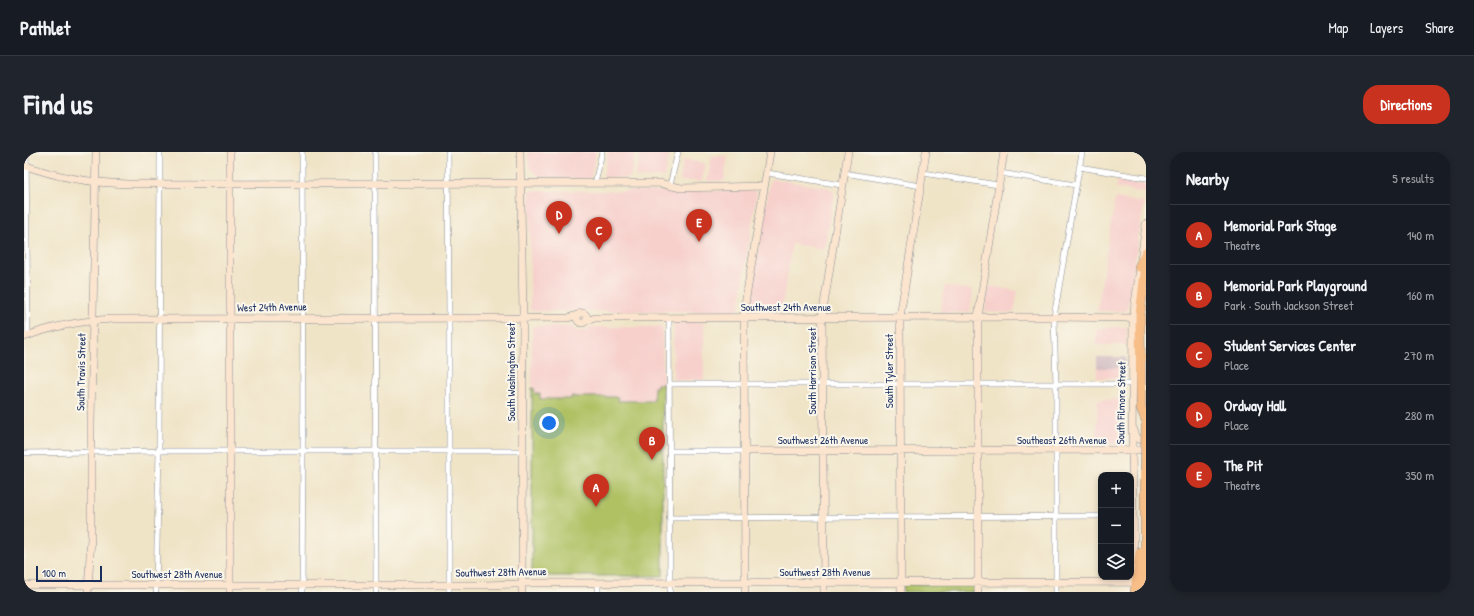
<!DOCTYPE html>
<meta charset="utf-8">
<style>
:root{--surface:#171b24;--page:#20242c;--text:#f1f3f6;--muted:#9ea1a6;--line:#363941;--accent:#c8321e}
body{margin:0;font-family:"Patrick Hand",sans-serif;background:var(--page);color:var(--text)}
.controls{position:absolute;right:12px;bottom:12px;display:grid;overflow:hidden;border-radius:8px;box-shadow:0 2px 6px #0003}
.controls button{width:36px;height:36px;display:grid;place-items:center;padding:0;border:0;border-bottom:1px solid var(--line);background:var(--surface);color:var(--text);font:20px sans-serif}
.scale{position:absolute;left:12px;bottom:10px;width:66px;box-sizing:border-box;padding-left:4px;border:2px solid #1b2f5e;border-top:0;font-size:11px;line-height:14px;white-space:nowrap;color:#1b2f5e;-webkit-text-stroke:3px #fbf7ec;paint-order:stroke}
.you{position:absolute;left:525px;top:271px;width:14px;height:14px;margin:-10px;border:3px solid #fff;border-radius:50%;background:#1a73e8;box-shadow:0 0 0 6px #1a73e833}
.badge{display:grid;place-items:center;width:26px;height:26px;border-radius:50%;background:var(--accent);color:#fff;font-size:13px;font-weight:700}
.pin{position:absolute;translate:-50% -33px;filter:drop-shadow(0 1px 2px #0008)}
.pin::after{content:'';position:absolute;top:21px;width:14px;height:12px;background:inherit;clip-path:polygon(0 0,100% 0,50% 100%)}
.list{margin:0;padding:0;list-style:none}
h2{display:flex;justify-content:space-between;align-items:center;height:52px;margin:0;padding:0 16px;font-size:17px}
h2 small{font-size:13px;font-weight:400;color:var(--muted)}
.list li{display:grid;grid-template-columns:26px 1fr auto;gap:12px;align-items:center;box-sizing:border-box;height:60px;padding:0 16px;border-top:1px solid var(--line)}
.list b{display:block;font-size:15px;white-space:nowrap}
.list p{margin:0;font-size:13px;white-space:nowrap;color:var(--muted)}
.list em{font-size:13px;font-style:normal;color:var(--muted)}
.icon{flex:none;width:22px;height:22px;fill:none;stroke:currentColor;stroke-width:2;stroke-linecap:round;stroke-linejoin:round}
.map{position:relative;flex:none;width:1122px;height:440px;overflow:hidden;border-radius:16px}
header{display:flex;align-items:center;gap:24px;box-sizing:border-box;height:56px;padding:0 20px;background:var(--surface);border-bottom:1px solid var(--line)}
header strong{font-size:19px}
nav{display:flex;gap:22px;margin-inline-start:auto;font-size:14px}
.intro{display:flex;align-items:center;justify-content:space-between;box-sizing:border-box;height:96px;padding:0 24px}
h1{margin:0;font-size:28px}
.button{padding:10px 18px;border-radius:16px;background:var(--accent);color:#fff;font-size:14px;font-weight:700}
main{display:flex;gap:24px;padding:0 24px}
aside{flex:1;background:var(--surface);border-radius:16px;box-shadow:0 2px 6px #0003}
.map>svg:first-child{display:block}
.built{fill:#f7d0cc}
.industrial{fill:#d2bec3}
.green{fill:#afc164;stroke:#657861}
.lines{fill:none;stroke-linecap:round;stroke-linejoin:round}
.street-casing{stroke:#868a92;stroke-width:6}
.secondary-casing{stroke:#868a92;stroke-width:8}
.highway-casing{stroke:#868a92;stroke-width:10}
.street{stroke:#fff;stroke-width:5}
.secondary{stroke:#fce5cf;stroke-width:7}
.highway{stroke:#f7be88;stroke-width:9}
.highway-bridge-casing{stroke:#868a92;stroke-width:10;stroke-linecap:butt}
.highway-bridge{stroke:#f7be88;stroke-width:9}
.labels{text-anchor:middle;stroke-width:4;stroke-linejoin:round;paint-order:stroke}
.street-label{font-size:11px;fill:#1b2f5e;stroke:#fbf7ec}
</style>
<header>
<strong>Pathlet</strong>
<nav><a>Map</a><a>Layers</a><a>Share</a></nav>
</header>
<div class="intro"><h1>Find us</h1><a class="button">Directions</a></div>
<main>
<div class="map">
<svg width="1122" height="440" viewBox="0 0 1122 440">
<rect width="100%" height="100%" fill="#fbf7ec"/>
<filter id="ink" filterUnits="userSpaceOnUse"><feTurbulence type="fractalNoise" baseFrequency=".025" numOctaves="2"/><feDisplacementMap in="SourceGraphic" scale="8" xChannelSelector="R" yChannelSelector="G"/><feConvolveMatrix kernelMatrix="1 2 1 2 8 2 1 2 1" color-interpolation-filters="sRGB"/></filter>
<filter id="wash" filterUnits="userSpaceOnUse"><feTurbulence type="fractalNoise" baseFrequency=".012" numOctaves="4" result="noise"/><feDisplacementMap in="SourceGraphic" scale="16" xChannelSelector="R" yChannelSelector="G"/><feGaussianBlur stdDeviation="0.9" result="paint"/><feColorMatrix in="noise" values="0 0 0 0 0 0 0 0 0 0 0 0 0 0 0 0 0 1.4 0 .05"/><feComposite in="paint" operator="in"/></filter>
<g filter="url(#wash)">
<rect width="100%" height="100%" fill="#f0e4c7"/>
<path class="built" d="M 504,0 L 572,0 L 567,25 L 562,27 L 538,27 L 530,25 L 517,25 L 507,18 L 504,9 Z
M 584,0 L 612,0 L 606,26 L 579,26 L 579,25 Z
M 617,0 L 646,0 L 640,25 L 611,26 Z
M 688,4 L 704,4 L 700,29 L 683,29 Z
M 660,7 L 682,12 L 678,29 L 657,29 L 656,27 Z
M 748,27 L 806,36 L 810,41 L 800,97 L 768,92 L 757,160 L 726,160 L 724,158 L 746,29 Z
M 1094,28 L 1122,33 L 1122,41 L 1092,36 Z
M 506,39 L 733,39 L 715,157 L 712,159 L 508,159 L 506,156 Z
M 1091,46 L 1120,51 L 1103,159 L 1073,159 Z
M 921,134 L 949,138 L 946,159 L 944,161 L 916,160 Z
M 965,134 L 994,139 L 990,161 L 963,160 L 961,159 Z
M 650,170 L 680,170 L 680,228 L 649,228 Z
M 508,174 L 547,175 L 549,175 L 551,179 L 563,179 L 566,175 L 638,175 L 639,232 L 634,232 L 630,249 L 594,249 L 594,245 L 548,245 L 547,247 L 516,247 L 510,242 L 510,236 L 508,236 Z
M 1103,175 L 1102,193 L 1072,193 L 1073,176 Z
M 1073,216 L 1102,216 L 1102,226 L 1073,226 Z
M 1102,247 L 1101,292 L 1073,292 L 1073,248 Z"/>
<path class="industrial" d="M 1073,205 L 1102,205 L 1102,216 L 1073,216 Z"/>
<path class="green" d="M 633,232 L 639,232 L 639,424 L 508,424 L 508,236 L 510,236 L 511,242 L 516,242 L 516,247 L 547,247 L 547,245 L 594,245 L 594,249 L 629,249 L 630,235 L 633,235 Z
M 879,432 L 951,432 L 951,440 L 879,440 Z"/>
</g>
<g filter="url(#ink)">
<g class="lines">
<g class="street-casing">
<path id="street" d="M 2,0 L 4,184
M 278,0 L 279,299 L 278,440
M 351,0 L 352,440
M 424,0 L 425,165 L 425,440
M 1055,15 L 1122,26
M 743,21 L 818,33
M 820,21 L 897,34
M 899,21 L 974,33
M 976,21 L 1052,33
M 571,31 L 578,0
M 646,33 L 654,0
M 645,166 L 646,440
M 645,232 L 1108,232
M 645,299 L 721,299
M 0,301 L 135,299 L 498,299
M 645,366 L 1077,364
M 132,440 L 135,299 L 136,0
M 574,440 L 574,431
M 1032,440 L 1032,232 L 1030,165 L 1058,0"/>
</g>
<g class="secondary-casing">
<path id="secondary" d="M 206,0 L 206,440
M 496,0 L 499,158 L 498,440
M 0,13 C 34,26 69,31 105,32 L 635,31 L 657,36 L 740,34
M553 166a5 5 0 1 1 10 0a5 5 0 1 1-10 0Z
M 562,169 L 571,166 L 1030,165 L 1109,166
M 0,185 C 28,174 58,169 88,167 L 544,166 L 553,163
M 1109,276 L 1113,286 L 1122,290
M 721,299 L 1122,298
M 1108,431 L 1110,409 L 1108,298 L 1109,166 L 1122,72
M 0,433 L 461,433 L 491,432 L 505,431 L 1108,430
M 64,440 L 67,385 L 67,271 L 72,0
M 721,440 L 720,158 L 746,0
M 800,440 L 798,165 L 824,0
M 877,440 L 876,165 L 902,0
M 954,440 L 954,165 L 980,0"/>
</g>
<g class="highway-casing">
<path id="highway" d="M 1115,115 L 1122,100
M 1122,268 L 1117,256 L 1116,163 L 1122,113
M 1111,440 L 1116,401
M 1120,440 L 1121,415 L 1121,323"/>
</g>
<use href="#street" class="street"/>
<use href="#secondary" class="secondary"/>
<use href="#highway" class="highway"/>
<g class="highway-bridge-casing">
<path id="highway-bridge" d="M 1121,323 L 1122,272"/>
</g>
<use href="#highway-bridge" class="highway-bridge"/>
</g>
</g>
<g class="labels">
<g class="street-label">
<text transform="translate(248 155) rotate(-1)" y="4">West 24th Avenue</text>
<text x="762" y="159">Southwest 24th Avenue</text>
<text transform="translate(788 219) rotate(-90)" y="4">South Harrison Street</text>
<text transform="translate(865 219) rotate(-90)" y="4">South Tyler Street</text>
<text transform="translate(57 220) rotate(-89)" y="4">South Travis Street</text>
<text transform="translate(487 220) rotate(-90)" y="4">South Washington Street</text>
<text transform="translate(1097 251) rotate(-89)" y="4">South Filmore Street</text>
<text x="799" y="292">Southwest 26th Avenue</text>
<text x="1038" y="292">Southeast 26th Avenue</text>
<text transform="translate(477 420) rotate(-1)" y="4">Southwest 28th Avenue</text>
<text x="801" y="424">Southwest 28th Avenue</text>
<text x="153" y="426">Southwest 28th Avenue</text>
</g>
</g>
</svg>
<div class="controls">
<button>+</button>
<button>−</button>
<button><svg class="icon" aria-label="layers" viewBox="0 0 24 24"><path d="M12 4l9 5-9 5-9-5zM3 14l9 5 9-5"/></svg></button>
</div>
<div class="scale">100 m</div>
<div class="you"></div>
<div class="pin badge" style="left:572px;top:355px">A</div>
<div class="pin badge" style="left:628px;top:308px">B</div>
<div class="pin badge" style="left:575px;top:98px">C</div>
<div class="pin badge" style="left:535px;top:82px">D</div>
<div class="pin badge" style="left:675px;top:90px">E</div>
</div>
<aside>
<h2>Nearby<small>5 results</small></h2>
<ul class="list">
<li><span class="badge">A</span><div><b>Memorial Park Stage</b><p>Theatre</p></div><em>140 m</em></li>
<li><span class="badge">B</span><div><b>Memorial Park Playground</b><p>Park · South Jackson Street</p></div><em>160 m</em></li>
<li><span class="badge">C</span><div><b>Student Services Center</b><p>Place</p></div><em>270 m</em></li>
<li><span class="badge">D</span><div><b>Ordway Hall</b><p>Place</p></div><em>280 m</em></li>
<li><span class="badge">E</span><div><b>The Pit</b><p>Theatre</p></div><em>350 m</em></li>
</ul>
</aside>
</main>
